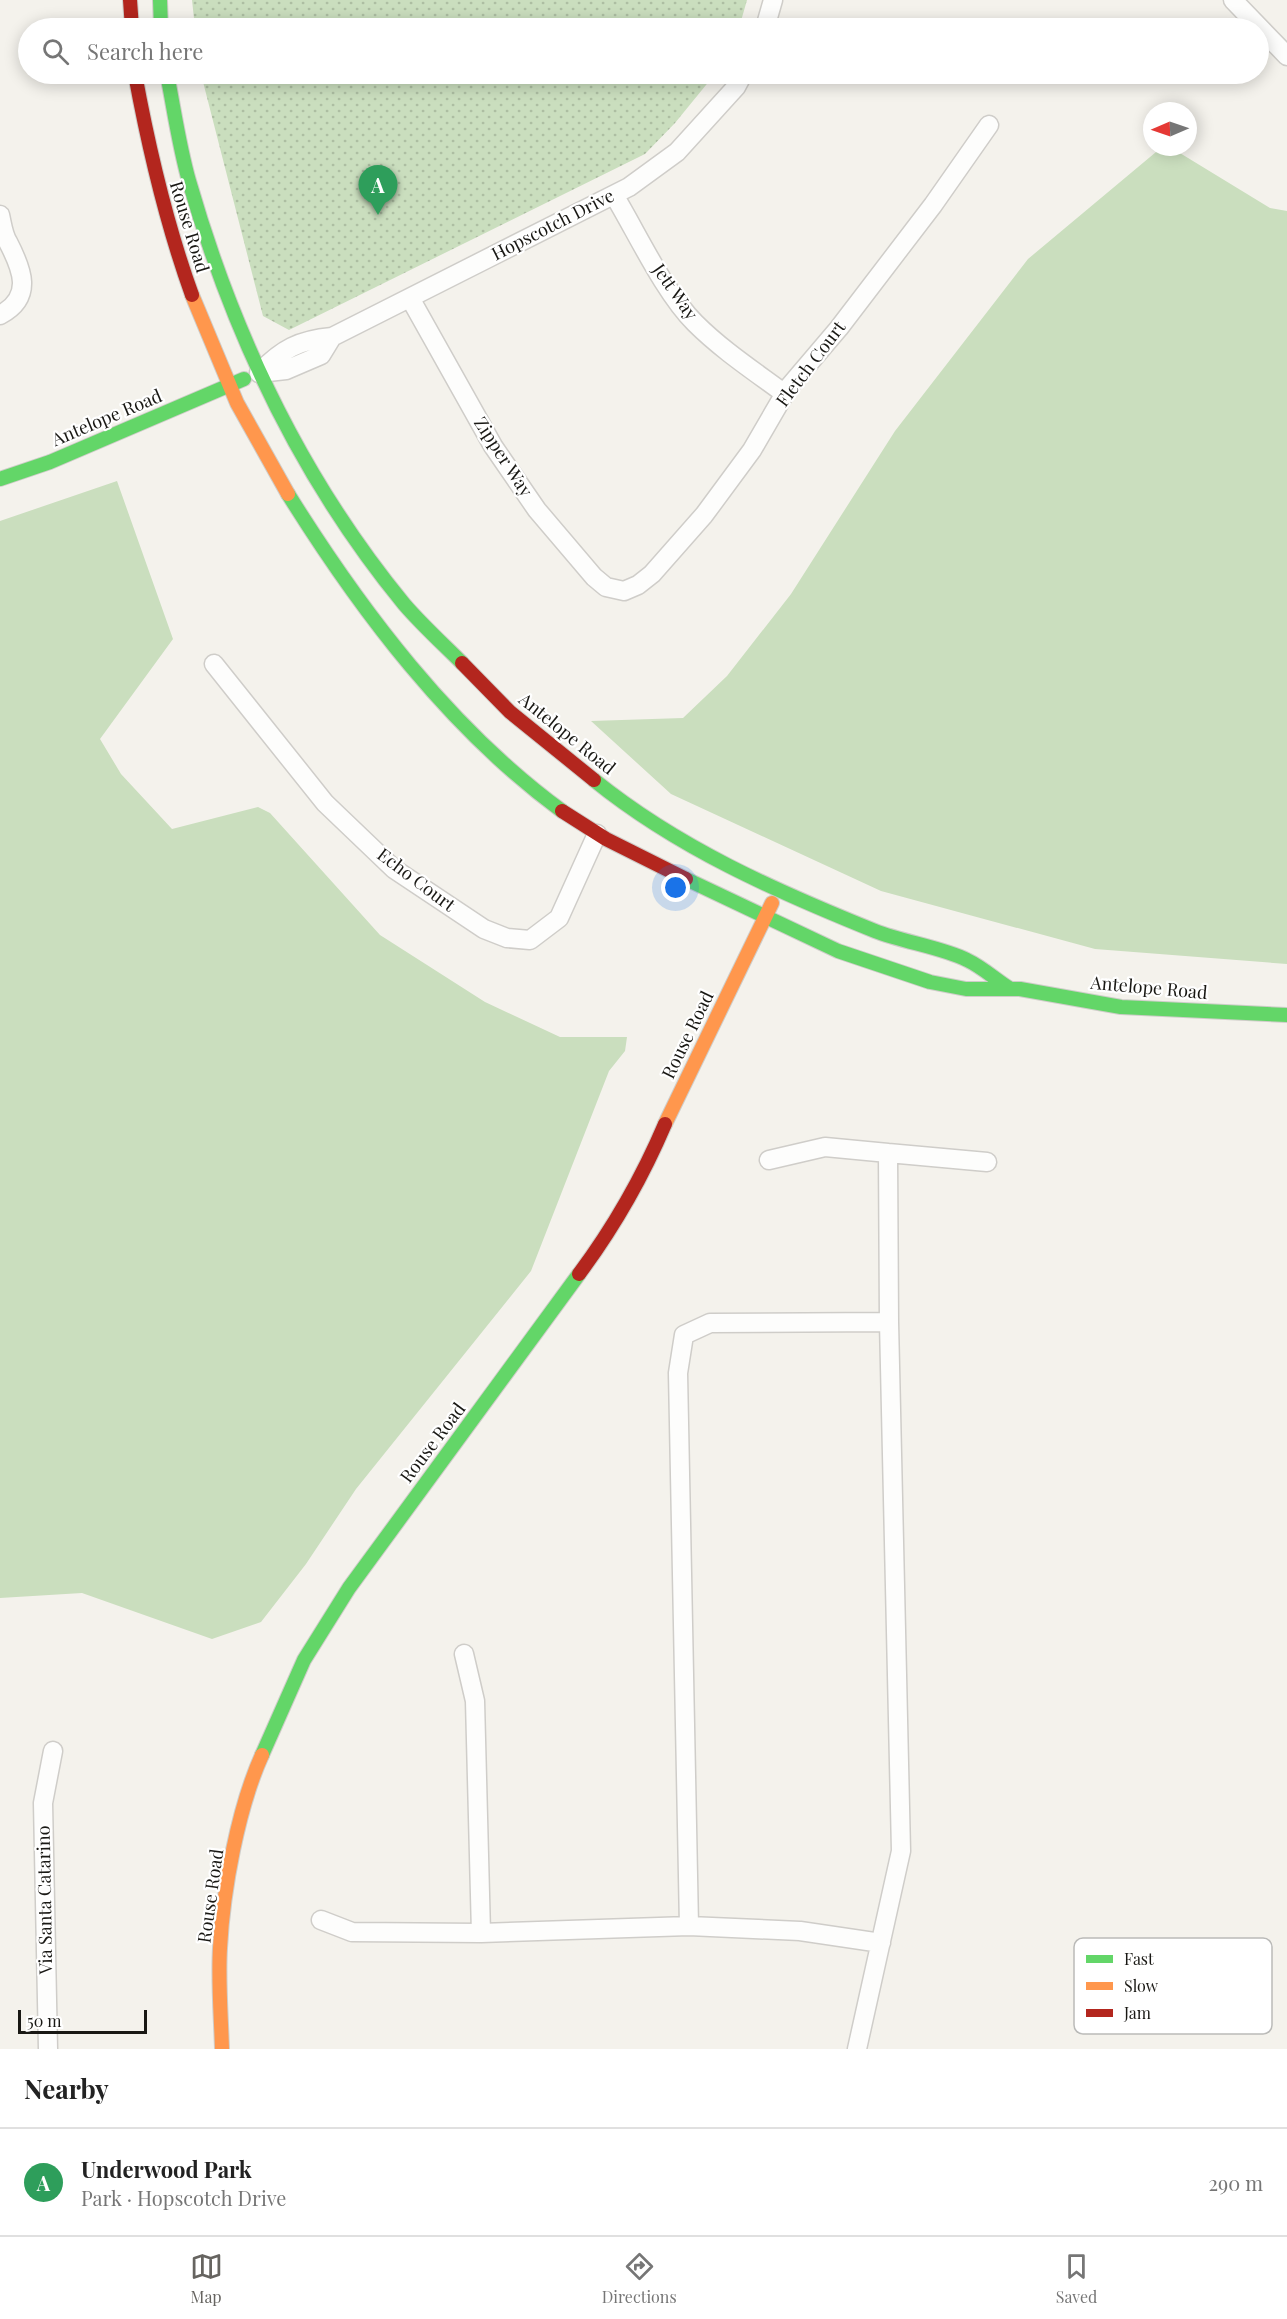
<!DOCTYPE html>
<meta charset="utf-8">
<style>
:root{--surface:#fff;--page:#f6f6f6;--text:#222;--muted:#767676;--line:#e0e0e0;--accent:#666460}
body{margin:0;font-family:"Playfair Display",serif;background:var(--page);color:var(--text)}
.compass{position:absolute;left:1143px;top:102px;width:54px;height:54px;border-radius:50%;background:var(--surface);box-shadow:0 3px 15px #0003;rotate:268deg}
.scale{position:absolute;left:18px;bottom:15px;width:129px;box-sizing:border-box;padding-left:6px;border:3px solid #191814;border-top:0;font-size:16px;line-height:21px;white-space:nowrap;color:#191814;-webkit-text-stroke:4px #fff;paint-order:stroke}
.you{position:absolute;left:676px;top:888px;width:21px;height:21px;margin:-15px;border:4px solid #fff;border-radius:50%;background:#1a73e8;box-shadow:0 0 0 9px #1a73e833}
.badge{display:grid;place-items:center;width:39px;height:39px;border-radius:50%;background:var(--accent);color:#fff;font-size:20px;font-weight:700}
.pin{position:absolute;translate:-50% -50px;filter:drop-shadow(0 2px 3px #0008)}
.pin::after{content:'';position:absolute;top:32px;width:21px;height:18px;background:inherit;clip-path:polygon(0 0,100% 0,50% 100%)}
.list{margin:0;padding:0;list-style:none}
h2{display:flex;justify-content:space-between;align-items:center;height:78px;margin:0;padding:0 24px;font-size:26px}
h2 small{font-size:20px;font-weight:400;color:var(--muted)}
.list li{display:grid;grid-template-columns:39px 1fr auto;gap:18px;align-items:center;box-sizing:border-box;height:108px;padding:0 24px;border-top:2px solid var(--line)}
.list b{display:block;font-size:22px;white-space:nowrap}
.list p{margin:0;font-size:20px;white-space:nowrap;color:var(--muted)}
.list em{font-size:20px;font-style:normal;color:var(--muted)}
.icon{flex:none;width:33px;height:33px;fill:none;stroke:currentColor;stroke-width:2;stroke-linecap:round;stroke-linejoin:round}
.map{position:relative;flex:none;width:1287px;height:2049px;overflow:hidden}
.search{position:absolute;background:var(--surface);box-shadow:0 3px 15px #0003;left:18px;right:18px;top:18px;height:66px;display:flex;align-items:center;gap:15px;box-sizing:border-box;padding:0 21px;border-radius:33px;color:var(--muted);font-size:22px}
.sheet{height:186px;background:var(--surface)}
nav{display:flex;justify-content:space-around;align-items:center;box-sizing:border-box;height:84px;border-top:2px solid var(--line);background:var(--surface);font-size:16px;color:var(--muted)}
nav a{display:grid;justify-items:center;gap:3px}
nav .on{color:var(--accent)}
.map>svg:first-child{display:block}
.green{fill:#cadebe}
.park{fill:url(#park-dots)}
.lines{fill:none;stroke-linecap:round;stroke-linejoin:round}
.street-casing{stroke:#cfcdc9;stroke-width:21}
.fast-casing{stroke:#cfcdc9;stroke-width:16}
.slow-casing{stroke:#cfcdc9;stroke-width:16}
.jam-casing{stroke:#cfcdc9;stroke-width:16}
.street{stroke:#fdfdfc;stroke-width:18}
.fast{stroke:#63d668;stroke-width:14}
.slow{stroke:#ff974d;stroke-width:14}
.jam{stroke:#b3261e;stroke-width:14}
.labels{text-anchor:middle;stroke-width:4.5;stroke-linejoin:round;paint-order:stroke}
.street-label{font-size:18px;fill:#191814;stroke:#fff}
.key{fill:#fff;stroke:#babab8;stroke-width:1.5}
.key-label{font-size:16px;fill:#191814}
</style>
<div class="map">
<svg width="1287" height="2049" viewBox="0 0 1287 2049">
<defs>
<pattern id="park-dots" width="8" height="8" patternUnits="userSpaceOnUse" patternTransform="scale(1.5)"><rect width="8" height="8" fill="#cadebe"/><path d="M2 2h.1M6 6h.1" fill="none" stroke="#adbea2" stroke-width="1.8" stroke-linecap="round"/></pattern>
</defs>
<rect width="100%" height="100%" fill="#f4f2ec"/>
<path class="green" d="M 1162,147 L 1170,147 L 1270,208 L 1287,211 L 1287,964 L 1095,949 L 881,891 L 671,794 L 591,721 L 683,718 L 727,676 L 791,594 L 895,431 L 1028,259 Z
M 117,481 L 173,639 L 100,739 L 121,774 L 172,829 L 258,807 L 270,813 L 380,935 L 485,1002 L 560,1037 L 627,1037 L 625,1051 L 609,1071 L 531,1271 L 356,1489 L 306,1564 L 261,1622 L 212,1639 L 82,1593 L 0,1598 L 0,521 Z"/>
<path class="park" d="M 192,0 L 747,0 L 739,28 L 195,28 Z
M 201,74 L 715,74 L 675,123 L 645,154 L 289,330 L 263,316 Z"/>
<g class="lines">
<g class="street-casing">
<path id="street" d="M 1233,0 L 1287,56
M 765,28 L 773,0
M 614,195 C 637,233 664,292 695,323 C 722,350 754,371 785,394
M 0,215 C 2,223 3,234 8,242 C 22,269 34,297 0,315
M 410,298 L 493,446 L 537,510 L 594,577 L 606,587 L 624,591 L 638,585 L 652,574 L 704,515 L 752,450 L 788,388 L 839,328 L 933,205 L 989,125
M 259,373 C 282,349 299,340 332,337 L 629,187 L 677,152 L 736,87 L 743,74
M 259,373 L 286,370 L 321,355 L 332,337
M 214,664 L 325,803 L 394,869 L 484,929 L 507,938 L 530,940 L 559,918 L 597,834
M 769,1160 L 825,1147 L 888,1153
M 464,1654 L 475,1701 L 481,1933
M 321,1920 L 352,1932 L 481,1933 L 689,1926 L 800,1931 L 881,1943
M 689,1926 L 678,1373 L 684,1335 L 710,1323 L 889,1322
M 48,2049 L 43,1803 L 53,1751
M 857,2049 L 901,1851 L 889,1322 L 888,1153 L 987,1162"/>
</g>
<g class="fast-casing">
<path id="fast" d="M 160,0 L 161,28
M 167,74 C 174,109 179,146 189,181 C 233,334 303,481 404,604 C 422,625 443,644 462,663
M 0,479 L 50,462 L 244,379
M 288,494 C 361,611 450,729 562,811
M 594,780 C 678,848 776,891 875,931 C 903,942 944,948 967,960 C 982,967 995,979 1009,988
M 686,879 L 838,951 L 930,982 L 966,989 L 1020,989 L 1121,1007 L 1287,1015
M 262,1755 L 304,1660 L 349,1588 L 579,1274"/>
</g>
<g class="slow-casing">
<path id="slow" d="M 192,295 L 237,403 L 288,494
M 665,1124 L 772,903
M 222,2049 C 221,2016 218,1981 220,1948 C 223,1890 238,1808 262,1755"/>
</g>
<g class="jam-casing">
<path id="jam" d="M 130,0 L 132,28
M 135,74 C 149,150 166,223 192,295
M 462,663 L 510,712 L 594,780
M 562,811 L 606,839 L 686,879
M 579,1274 C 614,1227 642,1178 665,1124"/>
</g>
<use href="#street" class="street"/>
<use href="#fast" class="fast"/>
<use href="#slow" class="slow"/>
<use href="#jam" class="jam"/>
</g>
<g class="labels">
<g class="street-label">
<text transform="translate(553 225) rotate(-27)" y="6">Hopscotch Drive</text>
<text transform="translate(189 227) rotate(73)" y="6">Rouse Road</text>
<text transform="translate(675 292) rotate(55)" y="6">Jett Way</text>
<text transform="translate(811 364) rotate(-53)" y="6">Fletch Court</text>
<text transform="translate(107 418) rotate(-23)" y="6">Antelope Road</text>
<text transform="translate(503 457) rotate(57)" y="6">Zipper Way</text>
<text transform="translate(567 734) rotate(39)" y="6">Antelope Road</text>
<text transform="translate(416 880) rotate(37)" y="6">Echo Court</text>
<text transform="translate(1149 988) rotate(5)" y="6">Antelope Road</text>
<text transform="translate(688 1035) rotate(-64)" y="6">Rouse Road</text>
<text transform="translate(433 1443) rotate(-53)" y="6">Rouse Road</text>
<text transform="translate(211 1896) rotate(-82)" y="6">Rouse Road</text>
<text transform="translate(45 1900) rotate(-91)" y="6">Via Santa Catarino</text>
</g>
</g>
<rect x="1074" y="1938" width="198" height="96" rx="9" class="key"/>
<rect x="1086" y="1955" width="27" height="8" fill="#63d668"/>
<rect x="1086" y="1982" width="27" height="8" fill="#ff974d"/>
<rect x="1086" y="2009" width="27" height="8" fill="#b3261e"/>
<g class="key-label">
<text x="1124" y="1965">Fast</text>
<text x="1124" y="1992">Slow</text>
<text x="1124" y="2019">Jam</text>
</g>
</svg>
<svg class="compass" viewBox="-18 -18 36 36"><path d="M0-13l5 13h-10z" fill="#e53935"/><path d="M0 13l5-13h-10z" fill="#767676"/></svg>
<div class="scale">50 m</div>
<div class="you"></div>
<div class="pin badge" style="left:378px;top:215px;background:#2e9e5b">A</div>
<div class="search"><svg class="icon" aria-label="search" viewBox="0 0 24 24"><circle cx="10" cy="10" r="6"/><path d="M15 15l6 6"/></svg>Search here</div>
</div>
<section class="sheet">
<h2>Nearby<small></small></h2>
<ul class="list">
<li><span class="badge" style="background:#2e9e5b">A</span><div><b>Underwood Park</b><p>Park · Hopscotch Drive</p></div><em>290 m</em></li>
</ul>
</section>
<nav>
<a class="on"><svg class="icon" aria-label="map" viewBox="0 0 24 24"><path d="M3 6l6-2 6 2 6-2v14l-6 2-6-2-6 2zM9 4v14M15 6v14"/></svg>Map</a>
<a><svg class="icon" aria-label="directions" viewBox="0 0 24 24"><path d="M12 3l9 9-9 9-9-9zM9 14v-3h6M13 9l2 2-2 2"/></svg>Directions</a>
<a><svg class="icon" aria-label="saved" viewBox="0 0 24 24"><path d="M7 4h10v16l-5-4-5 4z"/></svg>Saved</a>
</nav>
